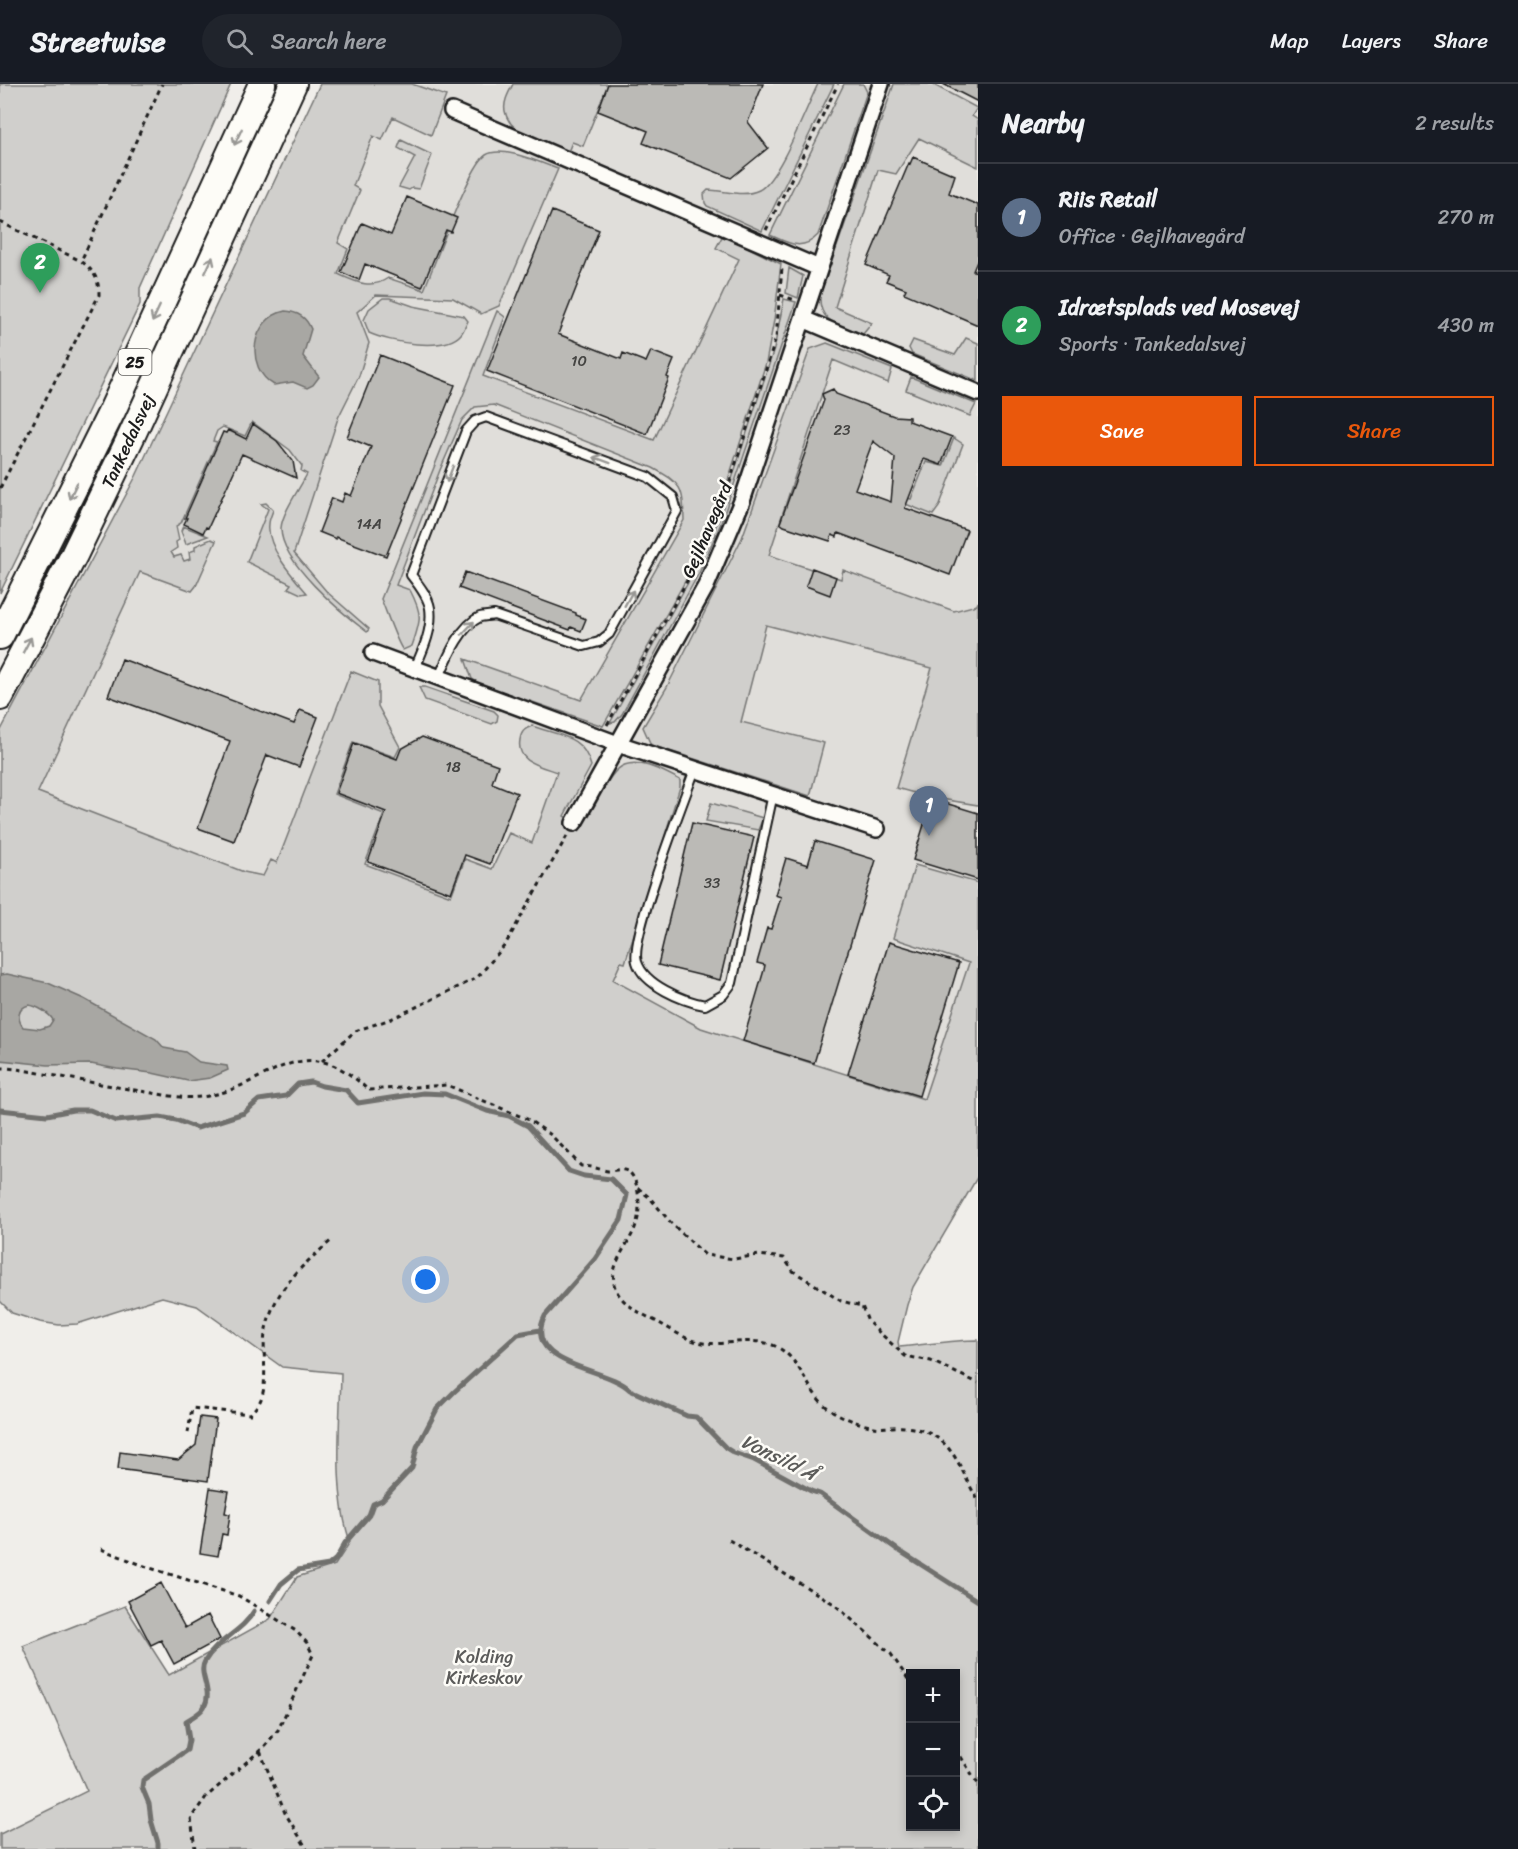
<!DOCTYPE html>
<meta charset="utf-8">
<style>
:root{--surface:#171b24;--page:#20242c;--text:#f1f3f6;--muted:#9ea1a6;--line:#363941;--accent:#ea580c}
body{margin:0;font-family:Sriracha,sans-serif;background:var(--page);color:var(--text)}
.controls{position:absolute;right:18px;bottom:18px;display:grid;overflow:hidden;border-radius:0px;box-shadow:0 3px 9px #0003}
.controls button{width:54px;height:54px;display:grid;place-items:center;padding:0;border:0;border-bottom:2px solid var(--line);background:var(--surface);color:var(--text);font:30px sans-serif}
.you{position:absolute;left:426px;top:1196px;width:21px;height:21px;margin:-15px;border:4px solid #fff;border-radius:50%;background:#1a73e8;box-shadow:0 0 0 9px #1a73e833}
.badge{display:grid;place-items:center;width:39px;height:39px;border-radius:50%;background:var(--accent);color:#fff;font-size:20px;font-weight:700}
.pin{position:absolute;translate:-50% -50px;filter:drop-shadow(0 2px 3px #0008)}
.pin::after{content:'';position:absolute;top:32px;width:21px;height:18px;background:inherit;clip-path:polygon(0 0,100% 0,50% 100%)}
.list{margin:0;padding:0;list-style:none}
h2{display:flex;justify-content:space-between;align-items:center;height:78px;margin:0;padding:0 24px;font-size:26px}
h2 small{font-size:20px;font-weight:400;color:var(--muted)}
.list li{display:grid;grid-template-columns:39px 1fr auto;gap:18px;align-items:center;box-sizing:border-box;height:108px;padding:0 24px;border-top:2px solid var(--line)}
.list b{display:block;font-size:22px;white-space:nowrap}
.list p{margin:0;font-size:20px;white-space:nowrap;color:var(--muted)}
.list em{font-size:20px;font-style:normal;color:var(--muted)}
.actions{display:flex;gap:12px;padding:18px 24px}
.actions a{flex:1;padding:14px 0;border:2px solid var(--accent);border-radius:0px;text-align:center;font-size:21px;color:var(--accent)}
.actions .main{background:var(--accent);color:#fff}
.icon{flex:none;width:33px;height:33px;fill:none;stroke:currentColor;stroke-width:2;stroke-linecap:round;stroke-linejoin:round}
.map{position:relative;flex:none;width:978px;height:1765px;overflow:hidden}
header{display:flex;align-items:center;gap:36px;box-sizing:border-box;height:84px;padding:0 30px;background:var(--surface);border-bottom:2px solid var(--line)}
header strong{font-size:28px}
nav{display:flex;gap:33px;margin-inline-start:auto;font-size:21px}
.search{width:420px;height:54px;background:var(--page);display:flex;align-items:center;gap:15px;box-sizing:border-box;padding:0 21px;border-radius:33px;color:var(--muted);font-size:22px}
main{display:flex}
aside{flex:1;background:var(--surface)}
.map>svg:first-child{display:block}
.built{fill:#e0deda}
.green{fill:#d0cfcc;stroke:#767674;stroke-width:1.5;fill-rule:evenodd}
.water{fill:#a8a7a3;stroke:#706f6d;stroke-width:1.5;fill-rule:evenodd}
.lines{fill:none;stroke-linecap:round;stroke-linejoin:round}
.stream{stroke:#706f6d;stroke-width:5}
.building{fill:#bbbab6;stroke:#1c1c1c;stroke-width:1.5;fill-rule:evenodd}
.service-casing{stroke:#1c1c1c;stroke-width:12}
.minor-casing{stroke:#1c1c1c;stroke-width:20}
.trunk-casing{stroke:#1c1c1c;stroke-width:30}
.path{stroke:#1c1c1c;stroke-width:3;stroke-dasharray:4.5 4.5;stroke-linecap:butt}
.service{stroke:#fdfcf7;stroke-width:8}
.minor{stroke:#fdfcf7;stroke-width:15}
.trunk{stroke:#fdfcf7;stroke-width:26}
.oneway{stroke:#989794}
.labels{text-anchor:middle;stroke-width:5;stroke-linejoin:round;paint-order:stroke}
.number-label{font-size:15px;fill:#444442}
.shield{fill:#fdfcf7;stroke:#605f5e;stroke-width:1.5}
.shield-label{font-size:16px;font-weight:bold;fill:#1c1c1c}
.street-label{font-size:18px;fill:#1c1c1c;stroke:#fdfcf7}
.park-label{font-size:18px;fill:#5b5b5a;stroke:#fdfcf7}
.water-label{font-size:20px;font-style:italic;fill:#5b5b59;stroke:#fdfcf7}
</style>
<header>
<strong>Streetwise</strong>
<div class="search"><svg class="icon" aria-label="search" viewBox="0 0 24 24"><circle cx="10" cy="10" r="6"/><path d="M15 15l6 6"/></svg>Search here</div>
<nav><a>Map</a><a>Layers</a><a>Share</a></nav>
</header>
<main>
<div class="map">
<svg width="978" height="1765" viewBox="0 0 978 1765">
<rect width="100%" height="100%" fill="#f0eeea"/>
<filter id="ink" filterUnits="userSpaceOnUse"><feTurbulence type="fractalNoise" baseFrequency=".0167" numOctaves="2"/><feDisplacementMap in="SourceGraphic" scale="12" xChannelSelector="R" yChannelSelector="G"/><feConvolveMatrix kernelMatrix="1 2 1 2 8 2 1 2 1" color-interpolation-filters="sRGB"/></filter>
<g filter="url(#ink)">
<path class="built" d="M 364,0 L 978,0 L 978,1026 L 903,1071 L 734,955 L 701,944 L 613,896 L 592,944 L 38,708 L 290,168 Z"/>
<path class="green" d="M 0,0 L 231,0 L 140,204 L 140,220 L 0,509 Z
M 320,0 L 412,0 L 446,12 L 431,51 L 393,33 L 382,56 L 373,52 L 353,102 L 360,106 L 338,159 L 348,165 L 338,190 C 356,198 371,206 388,194 L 424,206 C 434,182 469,82 486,71 C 502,61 541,79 558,85 L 499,222 L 481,230 L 453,214 L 376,211 L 357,228 L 369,259 L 359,292 L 338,334 L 294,469 L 327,508 L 369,545 L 367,548 C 342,529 280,478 281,444 C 282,429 300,404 307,390 L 301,387 L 302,382 L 290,366 L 252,338 L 245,352 L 223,343 L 217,347 L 213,357 L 217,358 L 181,439 L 176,442 L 179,456 L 176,458 L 177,464 L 171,468 L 174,473 L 181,471 L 184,477 L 190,475 L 189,468 L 195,466 L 195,462 L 211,455 L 216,457 L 196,502 L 192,507 L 140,488 L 38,708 L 244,788 L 263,792 L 271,776 L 277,779 L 351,587 L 378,598 L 378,622 L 400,663 L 395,673 L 353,658 L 334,710 L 384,730 L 365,780 L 451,812 L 465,775 L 492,785 L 509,749 L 532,759 L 557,688 C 540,682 516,678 520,656 C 521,648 524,645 532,642 C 560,652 583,651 591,682 L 564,732 L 582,743 C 615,694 609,656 680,696 L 680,703 L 625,879 L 621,878 L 613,896 L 701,944 L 924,1015 L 969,879 L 893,854 L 915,781 L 978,799 L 978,1092 L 913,1203 L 907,1221 L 898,1258 L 899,1263 C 926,1261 951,1256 978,1256 L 978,1765 L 0,1765 L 0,1750 L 87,1707 L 23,1562 L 125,1522 L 169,1591 L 270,1535 L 297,1493 L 335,1481 L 350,1458 C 333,1406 340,1343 341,1289 L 282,1283 L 197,1222 L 162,1213 L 77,1240 L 59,1241 L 40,1238 L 12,1229 L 0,1217 L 0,648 L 136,392 ZM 910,1590 L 956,1590 L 956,1742 L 910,1742 Z
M 513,0 L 608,0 L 583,62 L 572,58 L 568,68 C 548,60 510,53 505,27 C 503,18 509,8 513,0 Z
M 818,0 L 834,0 L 762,147 L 707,122 L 705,119 L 704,110 L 708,106 C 724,106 743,114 759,106 C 779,96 807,22 818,0 Z
M 844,0 L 863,0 L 867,8 L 818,151 C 802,168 788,159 770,151 Z
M 894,0 L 932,0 L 977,24 L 972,32 L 978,36 L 978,83 L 919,54 L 896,90 L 878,86 L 835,223 L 872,239 L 863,250 C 841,241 818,240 820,211 Z
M 401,56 L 432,71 L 419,105 L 412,104 L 409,106 L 399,103 L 415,73 L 398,64 Z
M 723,151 L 781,180 L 774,236 L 766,279 L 718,427 L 688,492 L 603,642 L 480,600 L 472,595 L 465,575 L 581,616 L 684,436 C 683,403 682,400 653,384 L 494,321 L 475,323 L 462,336 L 440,386 L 396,501 L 410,506 C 423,531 421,536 412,562 L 403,566 C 398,562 385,524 381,515 L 497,227 L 505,233 L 483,292 L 654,356 L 739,175 L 716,164 Z
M 789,184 L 803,192 L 798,214 L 786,209 Z
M 383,214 L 390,214 L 413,222 L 464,232 L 468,237 C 466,241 464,246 461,250 C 445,269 389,258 369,249 L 364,236 L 369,225 Z
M 784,215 L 796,218 L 721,439 L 700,487 L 622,630 L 615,638 L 610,639 L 700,477 L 719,435 L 774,265 Z
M 966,254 L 978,259 L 978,297 L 912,270 L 909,264 L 913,256 L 955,271 Z
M 827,259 L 892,285 L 888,299 L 833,276 L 769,471 L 841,495 L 843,486 L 954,527 L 977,521 L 978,518 L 978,721 L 929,713 L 896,704 L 932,584 L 766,541 L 741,638 L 824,659 L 810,712 L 651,661 L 643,643 L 667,603 L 742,454 L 810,265 Z
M 911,293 L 976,320 L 970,332 L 906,306 Z
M 954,354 L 963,360 L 939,423 L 933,431 L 903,419 L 904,413 L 911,415 L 926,378 L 943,382 Z
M 266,419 L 273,426 C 272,430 269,435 269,440 C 266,463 293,493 307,509 L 301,510 L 288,504 L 291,500 L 247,478 L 268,425 L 261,420 Z
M 183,442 L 208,452 L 186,460 L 181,447 Z
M 419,603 L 425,603 L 494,627 L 498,631 L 497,637 L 492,640 L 425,616 Z
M 711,719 L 763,734 L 758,746 L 706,737 Z"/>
<path class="water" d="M 285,227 C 298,228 306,233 311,245 L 303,272 L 319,293 L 313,301 L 307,304 L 293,298 L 274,301 C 244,284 251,234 285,227 Z
M 7,890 L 48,899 L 84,915 L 156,955 L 164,964 L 185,968 L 199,978 L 227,982 L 228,986 L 210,994 L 188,997 L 152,989 L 117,985 L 91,980 L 48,981 L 0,976 L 0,891 ZM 29,921 C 37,922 49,929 53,936 L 49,942 L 40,945 L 23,943 C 17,935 17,924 29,921 Z"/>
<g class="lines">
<path class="stream" d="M 0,1026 L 47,1031 L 73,1026 L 90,1026 L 116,1037 L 160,1033 L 176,1036 L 197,1044 L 244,1029 L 259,1016 L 286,1012 L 298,1000 L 311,998 L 322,1002 L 346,1006 L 358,1019 L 423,1009 L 445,1010 L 487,1027 L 509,1032 L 528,1042 L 569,1087 L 584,1092 L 611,1095 L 627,1111 L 621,1136 L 595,1175 L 545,1232 C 520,1282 608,1283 630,1306 L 687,1332 L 696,1333 L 726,1364 L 734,1369 L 754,1376 L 811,1407 L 820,1410 L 898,1466 L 978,1517
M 270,1517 L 281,1500 L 298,1486 L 329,1481 L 336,1475 L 345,1459 L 369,1431 L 373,1420 L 382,1416 L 412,1384 L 417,1363 L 437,1325 L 454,1308 L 518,1250 L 540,1246
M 158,1765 L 158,1759 L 151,1736 L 149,1720 L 142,1703 L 143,1696 L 187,1666 L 189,1656 L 186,1637 C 192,1633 201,1629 204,1623 C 214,1606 197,1590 205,1577 C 217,1556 243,1547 254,1527"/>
</g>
<path class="building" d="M 608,0 L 763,0 L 748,38 L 768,64 L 731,94 L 643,59 L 648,47 L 598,27 Z
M 943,0 L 978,0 L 978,18 Z
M 913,73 L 955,91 L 949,109 L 978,121 L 978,175 L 973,187 L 978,188 L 978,241 L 904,209 L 906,205 L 886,197 L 889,191 L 866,181 L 909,79 L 910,80 Z
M 407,113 L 457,134 L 451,148 L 446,146 L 422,203 L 365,180 L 359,196 L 341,188 L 362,139 L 391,151 Z
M 552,127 L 599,146 L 558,250 L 621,275 L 623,269 L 646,278 L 651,267 L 674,276 L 667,293 L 669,294 L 647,350 L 487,287 Z
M 380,271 L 455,301 L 386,472 L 336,453 L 336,455 L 319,448 L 332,414 L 342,418 L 345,409 L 351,412 L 371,363 L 347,353 Z
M 833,305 L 836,310 L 894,332 L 909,333 L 909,337 L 952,353 L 941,381 L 924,375 L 905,424 L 967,446 L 950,491 L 838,449 L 837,453 L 832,451 L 830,457 L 784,442 L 780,439 L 824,316 L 822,310 ZM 873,357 L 895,374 L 891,418 L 855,405 Z
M 253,340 L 277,357 L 293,377 L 296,394 L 242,370 L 208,444 L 206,443 L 203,449 L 184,440 L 187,434 L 185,434 L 223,348 L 226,349 L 228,346 L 246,355 Z
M 812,484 L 836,493 L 830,511 L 806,502 Z
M 465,488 L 576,529 L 576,531 L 586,535 L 581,547 L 571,543 L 570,546 L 459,504 Z
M 122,575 L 294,640 L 300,626 L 318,633 L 299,683 L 267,671 L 234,757 L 198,744 L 230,657 L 108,612 Z
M 422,653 L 498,681 L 492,699 L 517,709 L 490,780 L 465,771 L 451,809 L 368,778 L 386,728 L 336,709 L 354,659 L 397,675 L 401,665 Z
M 932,715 L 978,729 L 978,796 L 913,776 Z
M 692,739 L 754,753 L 720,896 L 658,881 Z
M 815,757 L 876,776 L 814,979 L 743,957 L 764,886 L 765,881 L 757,879 L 767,844 L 771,845 L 781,813 L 775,811 L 786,774 L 808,781 Z
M 889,858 L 959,879 L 919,1012 L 848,990 Z
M 200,1333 L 216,1335 L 208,1397 L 118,1385 L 120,1368 L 178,1376 L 196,1361 Z
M 210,1404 L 229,1407 L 225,1429 L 230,1430 L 227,1451 L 222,1450 L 218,1472 L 200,1469 Z
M 161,1499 L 185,1544 L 208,1531 L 220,1555 L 174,1580 L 161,1556 L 151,1561 L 128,1517 Z"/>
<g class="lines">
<g class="service-casing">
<path id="service" d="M 415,584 C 423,566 433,545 430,524 C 428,512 418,500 411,491 L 466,347 L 475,337 L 486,333 L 648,393 L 673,413 L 677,427 L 609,550 L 599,558 L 584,562 L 494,531 C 489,532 484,532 480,533 C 460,542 447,575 439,593
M 695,685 C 684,716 629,855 637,878 C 644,901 683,917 705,921 L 723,911 L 732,899 L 773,710"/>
</g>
<g class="minor-casing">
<path id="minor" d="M 452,27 L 819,184
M 803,235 L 978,309
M 373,569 L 618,660 L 877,745
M 574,739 L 706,502 L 742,417 L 881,0"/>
</g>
<g class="trunk-casing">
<path id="trunk" d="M 0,552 L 112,327 L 262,0
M 0,613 L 74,471 L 131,353 L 293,0"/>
</g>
<path class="path" d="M 0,138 L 81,177
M 766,146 L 838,0
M 780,211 L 795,216
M 0,404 L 99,211 C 99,195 94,187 81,177 L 162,0
M 727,407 L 776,254 L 782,184
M 607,641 L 697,479
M 322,977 L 355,947 L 391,935 L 477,894 L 505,861 L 567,752
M 0,984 C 17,984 33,988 50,991 C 80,996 110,1002 141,1007 C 159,1010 181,1015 200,1013 C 269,1006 300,939 368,1006 L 447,1001 L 529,1036 L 551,1051 L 581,1082 C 591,1082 598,1085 608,1087 C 615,1087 623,1083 630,1089 C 640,1098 641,1129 636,1141 C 630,1160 610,1178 614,1200 C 619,1221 645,1231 661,1240 C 674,1247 688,1257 703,1259 C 726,1262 753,1252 775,1262 C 803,1275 806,1310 831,1326 C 843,1334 860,1340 874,1343 C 879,1344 886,1343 892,1343 C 909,1342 925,1345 939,1355 C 959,1371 965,1396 978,1416
M 638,1104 L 650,1114 L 671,1139 L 705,1171 L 734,1175 L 759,1171 L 784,1174 L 793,1187 L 841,1217 L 862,1222 L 868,1238 L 905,1272 L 931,1277 L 978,1299
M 188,1349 L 192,1324 L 250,1330 C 253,1326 257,1323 259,1319 C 269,1303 262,1269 265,1250 C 273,1205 301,1183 333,1155
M 729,1456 L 834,1520 L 891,1570 L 910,1598
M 101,1465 L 147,1483 L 239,1512 L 296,1547 L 307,1559 L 313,1571 L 278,1646 L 264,1663 L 206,1713 L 191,1734 L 195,1765
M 956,1665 L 978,1700
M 260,1667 L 285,1729 L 307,1765"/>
<use href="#service" class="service"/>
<use href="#minor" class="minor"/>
<use href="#trunk" class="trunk"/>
</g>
<defs><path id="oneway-shaft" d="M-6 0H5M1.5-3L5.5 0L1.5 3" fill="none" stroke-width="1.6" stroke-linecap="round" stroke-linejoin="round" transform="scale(1.5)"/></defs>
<g class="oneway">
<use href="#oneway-shaft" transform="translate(238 53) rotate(115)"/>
<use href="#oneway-shaft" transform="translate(209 181) rotate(-65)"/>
<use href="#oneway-shaft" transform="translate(156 230) rotate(115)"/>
<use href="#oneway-shaft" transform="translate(602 376) rotate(-160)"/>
<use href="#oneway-shaft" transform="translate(450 390) rotate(111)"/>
<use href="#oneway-shaft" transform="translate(73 407) rotate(116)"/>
<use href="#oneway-shaft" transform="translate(629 514) rotate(-61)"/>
<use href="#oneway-shaft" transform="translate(468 544) rotate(-47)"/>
<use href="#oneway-shaft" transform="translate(27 561) rotate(-62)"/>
</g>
</g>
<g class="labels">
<g class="number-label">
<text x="579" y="282">10</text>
<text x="842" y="351">23</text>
<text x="369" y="445">14A</text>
<text x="453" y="688">18</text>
<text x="712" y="804">33</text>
</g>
<rect class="shield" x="118.5" y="265" width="33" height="26" rx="4.5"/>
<g class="shield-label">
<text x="135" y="284">25</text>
</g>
<g class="street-label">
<text transform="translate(128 357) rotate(-65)" y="6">Tankedalsvej</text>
<text transform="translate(707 446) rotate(-67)" y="6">Gejlhavegård</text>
</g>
<g class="park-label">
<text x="484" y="1579">Kolding<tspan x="484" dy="21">Kirkeskov</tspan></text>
</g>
<g class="water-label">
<text transform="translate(779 1373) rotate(26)" y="7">Vonsild Å</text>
</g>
</g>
</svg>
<div class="controls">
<button>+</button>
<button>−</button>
<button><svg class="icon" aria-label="locate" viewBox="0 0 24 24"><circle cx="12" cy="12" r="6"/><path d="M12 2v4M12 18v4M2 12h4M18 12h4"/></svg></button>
</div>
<div class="you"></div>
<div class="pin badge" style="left:929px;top:752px;background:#5c6f8a">1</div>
<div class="pin badge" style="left:40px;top:209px;background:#2e9e5b">2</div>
</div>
<aside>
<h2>Nearby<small>2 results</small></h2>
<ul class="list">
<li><span class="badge" style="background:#5c6f8a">1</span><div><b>Riis Retail</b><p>Office · Gejlhavegård</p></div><em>270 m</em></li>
<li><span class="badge" style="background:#2e9e5b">2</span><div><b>Idrætsplads ved Mosevej</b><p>Sports · Tankedalsvej</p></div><em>430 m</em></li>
</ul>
<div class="actions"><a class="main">Save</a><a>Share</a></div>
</aside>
</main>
